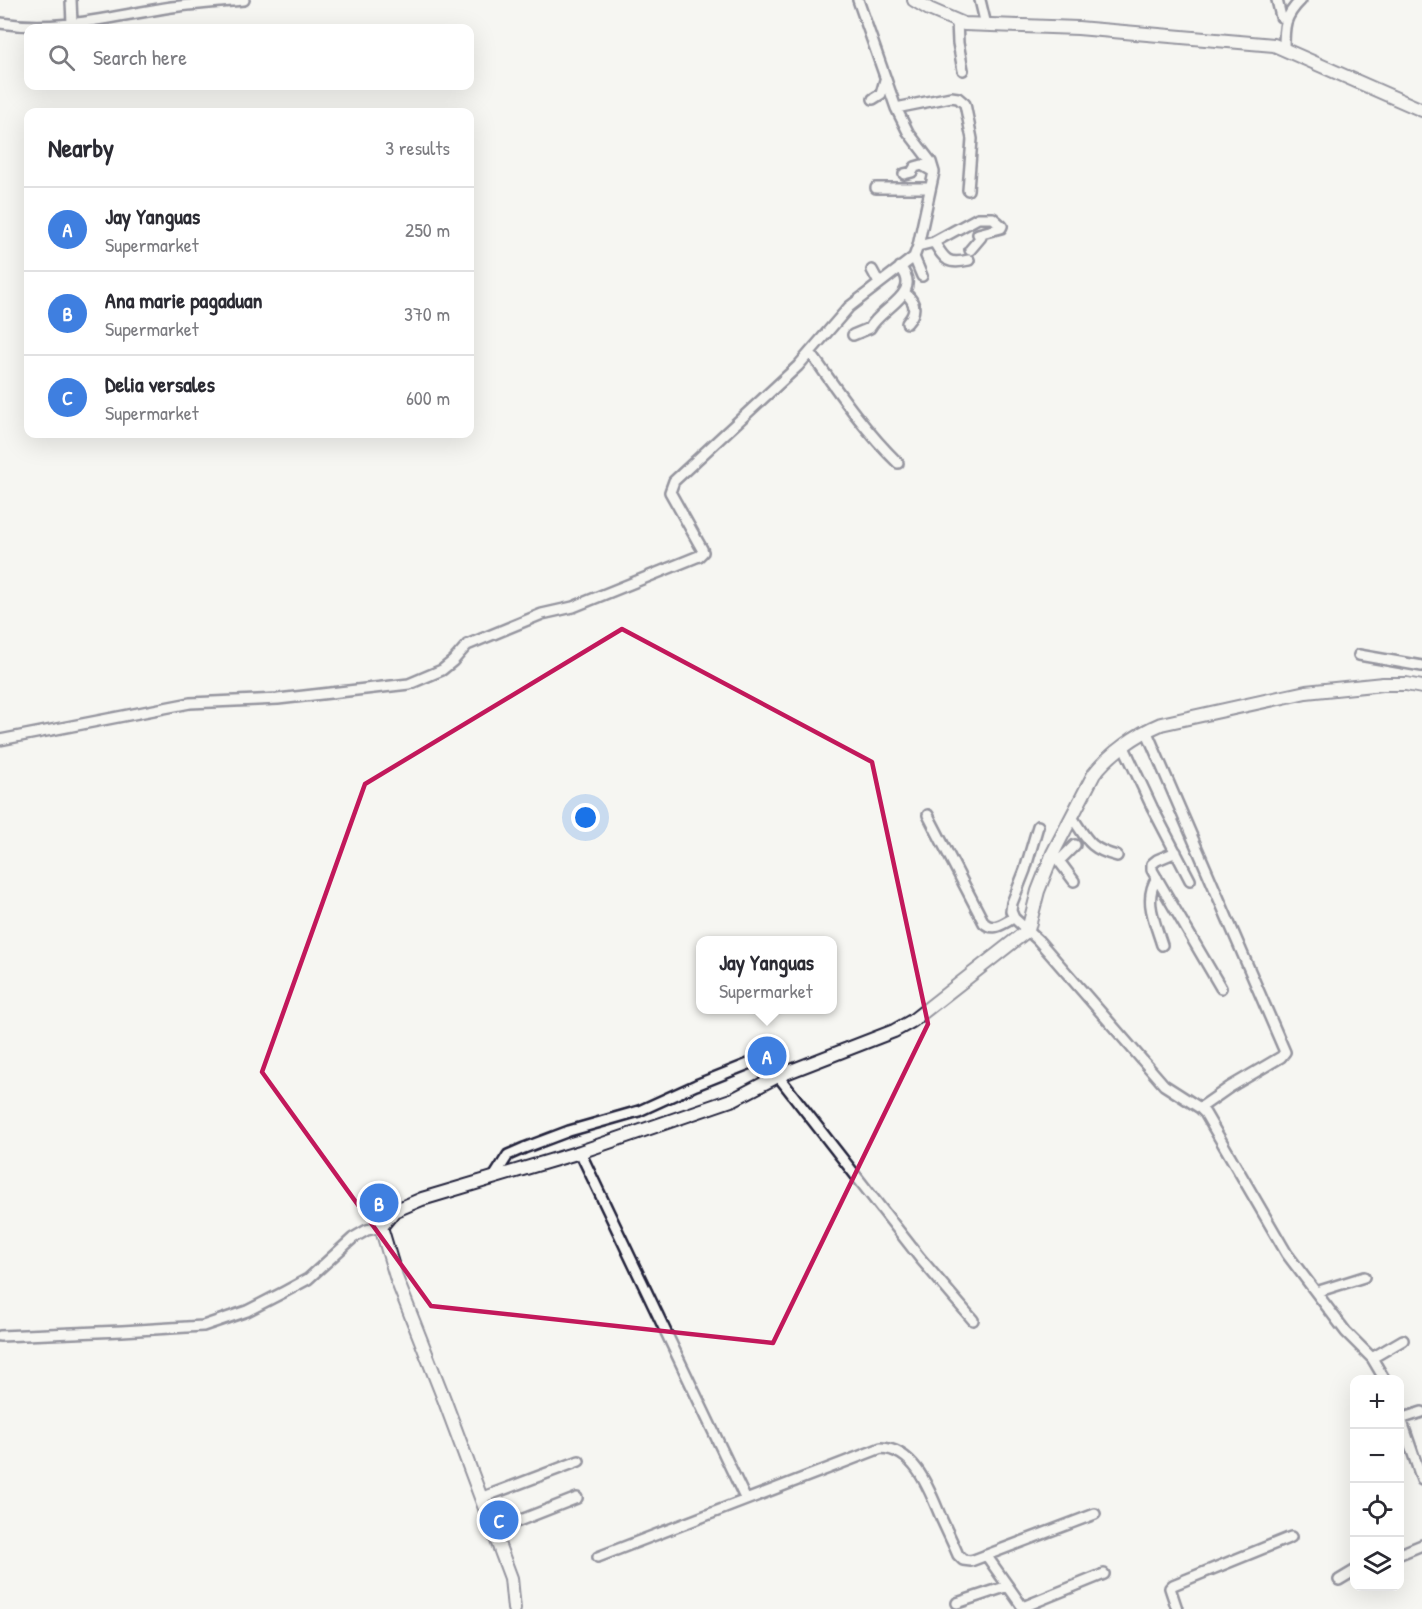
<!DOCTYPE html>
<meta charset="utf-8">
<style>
:root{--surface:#fff;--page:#f2f2f3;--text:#2b2b33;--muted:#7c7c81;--line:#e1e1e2;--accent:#0f766e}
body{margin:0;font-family:"Patrick Hand",sans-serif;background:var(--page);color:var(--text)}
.controls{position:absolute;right:18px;bottom:18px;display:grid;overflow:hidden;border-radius:12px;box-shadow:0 6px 24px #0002}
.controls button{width:54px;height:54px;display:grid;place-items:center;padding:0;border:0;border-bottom:2px solid var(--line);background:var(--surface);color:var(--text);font:30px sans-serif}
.you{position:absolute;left:586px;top:818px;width:21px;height:21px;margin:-15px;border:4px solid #fff;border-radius:50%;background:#1a73e8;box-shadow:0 0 0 9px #1a73e833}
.badge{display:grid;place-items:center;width:39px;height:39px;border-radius:50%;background:var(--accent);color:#fff;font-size:20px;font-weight:700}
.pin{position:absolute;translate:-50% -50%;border:3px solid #fff;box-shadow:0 2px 6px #0006}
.popup{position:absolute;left:696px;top:936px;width:141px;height:78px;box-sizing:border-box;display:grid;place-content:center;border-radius:12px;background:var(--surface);filter:drop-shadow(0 2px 4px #0005);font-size:20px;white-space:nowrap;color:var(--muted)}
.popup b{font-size:22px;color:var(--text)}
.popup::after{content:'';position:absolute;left:50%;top:100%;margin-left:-12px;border:12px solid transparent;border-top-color:var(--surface)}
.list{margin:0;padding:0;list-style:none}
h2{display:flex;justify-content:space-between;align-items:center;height:78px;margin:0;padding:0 24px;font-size:26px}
h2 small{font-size:20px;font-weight:400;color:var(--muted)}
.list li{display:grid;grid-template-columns:39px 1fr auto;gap:18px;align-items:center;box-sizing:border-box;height:84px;padding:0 24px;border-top:2px solid var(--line)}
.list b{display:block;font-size:22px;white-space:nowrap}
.list p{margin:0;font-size:20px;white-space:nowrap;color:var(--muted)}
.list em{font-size:20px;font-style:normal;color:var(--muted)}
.icon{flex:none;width:33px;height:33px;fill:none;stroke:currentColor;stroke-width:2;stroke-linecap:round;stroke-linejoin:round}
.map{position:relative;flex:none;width:1422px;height:1609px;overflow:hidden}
.search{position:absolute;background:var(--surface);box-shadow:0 6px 24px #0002;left:24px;top:24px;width:450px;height:66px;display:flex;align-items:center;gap:15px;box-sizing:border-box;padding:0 21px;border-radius:12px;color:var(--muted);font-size:22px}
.panel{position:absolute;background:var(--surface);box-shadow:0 6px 24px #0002;left:24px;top:108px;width:450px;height:330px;border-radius:12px}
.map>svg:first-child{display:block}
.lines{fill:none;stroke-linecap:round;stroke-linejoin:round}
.minor-casing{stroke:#22223b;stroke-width:14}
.tertiary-casing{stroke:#22223b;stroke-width:16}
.minor{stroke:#f6f6f2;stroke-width:9}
.tertiary{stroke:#f6f6f2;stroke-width:12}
.marked{fill:none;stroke:#c2185b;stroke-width:4.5;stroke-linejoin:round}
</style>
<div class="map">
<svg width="1422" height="1609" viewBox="0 0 1422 1609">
<rect width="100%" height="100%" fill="#f6f6f2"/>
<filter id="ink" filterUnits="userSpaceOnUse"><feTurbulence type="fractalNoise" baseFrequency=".0167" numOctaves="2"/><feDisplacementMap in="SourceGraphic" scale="12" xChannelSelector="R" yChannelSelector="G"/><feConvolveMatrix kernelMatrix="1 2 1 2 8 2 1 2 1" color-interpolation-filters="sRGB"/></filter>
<g filter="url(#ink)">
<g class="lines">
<g class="minor-casing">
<path id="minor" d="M 71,0 L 72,24
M 980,0 L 986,25
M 1277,0 L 1281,17 L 1286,18
M 957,21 L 958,43 L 963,70
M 0,23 C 59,32 108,17 165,8 C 191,4 218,2 244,0
M 1284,49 C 1284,26 1284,17 1301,0
M 873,99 L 881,94 L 885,80
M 896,108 L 951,97 L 958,98 L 965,104 L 972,139 L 968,190
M 904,174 L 912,172 L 915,167 L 922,165 L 934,172
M 876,188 L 930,188
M 934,242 C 945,260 947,265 969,260
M 918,246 L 934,242 L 978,218 L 993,218 L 1002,226 L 1001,228 L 978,234
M 970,250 L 981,237
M 914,257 L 922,276
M 872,270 L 879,283
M 905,293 C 916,302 917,312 907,323
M 853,335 L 870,328 C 881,307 924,294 900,267
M 810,352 C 837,390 864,430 898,463
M 1359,655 L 1422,666
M 1146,730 L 1285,1052 L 1281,1057 L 1230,1087 L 1200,1108
M 0,740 L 190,703 L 278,699 L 409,684 L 442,670 L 453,661 L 467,645 L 542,614 L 573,607 L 699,556 L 703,552 L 702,549 L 670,492 L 674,481 L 798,366 L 849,307 L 914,257 L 918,246 L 934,172 L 931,162 L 908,132 L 896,108 L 858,0
M 1124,747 L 1152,807 L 1190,880
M 928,815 L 984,923 C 994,932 1003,923 1014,918
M 1072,817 C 1087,839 1089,849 1117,856
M 1038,826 L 1025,870 L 1012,903 L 1011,911 L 1014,918 L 1038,940 L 1164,1085 L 1200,1108 L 1205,1113 L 1287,1254 L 1346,1332 L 1372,1358 L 1385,1380
M 1176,852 L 1157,860 L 1152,864 L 1152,870 L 1221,988
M 1053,853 L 1074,881
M 1059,861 L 1075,845
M 1157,878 C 1143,899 1155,922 1162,945
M 778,1076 L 920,1258 L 973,1320
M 580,1152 L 746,1500
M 494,1177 L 508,1155 L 524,1148 L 569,1131 L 639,1111 L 696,1085 L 756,1061 L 761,1064 L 769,1081
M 1316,1292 L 1364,1277
M 0,1336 L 122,1331 L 203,1326 L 247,1311 L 284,1292 L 308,1279 L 353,1238 L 367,1230 L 381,1227
M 1372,1358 L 1403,1340
M 1400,1416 L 1422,1480
M 1400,1419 L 1422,1412
M 481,1498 L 579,1461
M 493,1531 L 577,1498
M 1400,1554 L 1422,1545
M 986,1555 L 1024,1609
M 598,1557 L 881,1448 C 916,1449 930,1492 942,1520 C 947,1531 953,1543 958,1555 L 963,1560 L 971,1561 L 1095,1514
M 1339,1580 L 1354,1571
M 957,1603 L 1008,1586
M 1023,1607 L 1104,1574
M 1177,1609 L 1170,1588 L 1173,1585 L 1291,1537"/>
</g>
<g class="tertiary-casing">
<path id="tertiary" d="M 914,0 L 929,9 L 964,24 L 1078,28 L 1274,45 L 1422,110
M 514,1609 L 511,1578 L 444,1399 L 397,1280 L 381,1227 L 394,1211 L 422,1199 L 580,1152 L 734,1099 L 778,1076 L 894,1031 L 912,1021 L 1028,930 L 1038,891 L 1053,853 L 1094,774 C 1110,753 1137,734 1161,724 L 1306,692 L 1383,684 L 1406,684 L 1422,687"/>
</g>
<use href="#minor" class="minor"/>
<use href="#tertiary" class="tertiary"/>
</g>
</g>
<path d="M0 0H1422V1609H0ZM 622,629 L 872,762 L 928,1024 L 773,1343 L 431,1306 L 262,1072 L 365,784 Z" fill="#f6f6f2" fill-opacity=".55" fill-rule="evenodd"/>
<path class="marked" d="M 622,629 L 872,762 L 928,1024 L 773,1343 L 431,1306 L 262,1072 L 365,784 Z"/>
</svg>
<div class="controls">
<button>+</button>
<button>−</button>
<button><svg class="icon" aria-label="locate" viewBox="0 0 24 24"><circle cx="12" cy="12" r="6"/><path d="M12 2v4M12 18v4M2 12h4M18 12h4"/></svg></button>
<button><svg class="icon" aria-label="layers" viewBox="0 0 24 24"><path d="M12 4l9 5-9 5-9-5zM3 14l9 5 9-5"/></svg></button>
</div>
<div class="you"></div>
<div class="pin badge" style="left:767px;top:1056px;background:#3f7fe0">A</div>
<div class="popup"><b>Jay Yanguas</b>Supermarket</div>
<div class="pin badge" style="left:379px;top:1203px;background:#3f7fe0">B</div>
<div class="pin badge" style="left:499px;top:1520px;background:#3f7fe0">C</div>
<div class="search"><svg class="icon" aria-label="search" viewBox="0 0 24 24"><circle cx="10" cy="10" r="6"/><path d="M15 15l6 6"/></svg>Search here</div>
<section class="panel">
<h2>Nearby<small>3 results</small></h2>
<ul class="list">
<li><span class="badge" style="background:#3f7fe0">A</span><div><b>Jay Yanguas</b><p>Supermarket</p></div><em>250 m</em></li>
<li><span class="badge" style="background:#3f7fe0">B</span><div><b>Ana marie pagaduan</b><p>Supermarket</p></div><em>370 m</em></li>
<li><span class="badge" style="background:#3f7fe0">C</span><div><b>Delia versales</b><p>Supermarket</p></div><em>600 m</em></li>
</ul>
</section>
</div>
